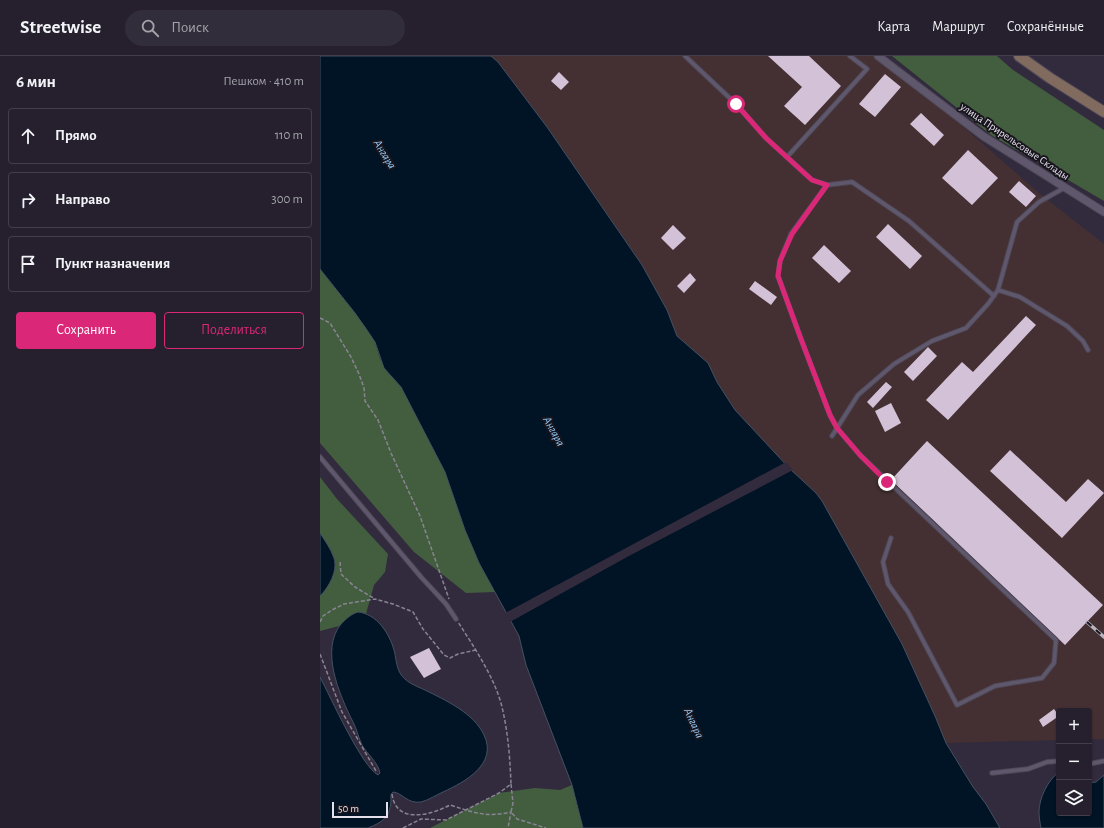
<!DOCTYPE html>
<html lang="ru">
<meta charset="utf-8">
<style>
:root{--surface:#26202e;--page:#322d3a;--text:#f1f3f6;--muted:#a4a3aa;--line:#423e4a;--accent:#db2777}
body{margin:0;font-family:"Alegreya Sans",sans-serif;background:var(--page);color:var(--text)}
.controls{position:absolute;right:12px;bottom:12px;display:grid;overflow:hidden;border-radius:4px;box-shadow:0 1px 3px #0004}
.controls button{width:36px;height:36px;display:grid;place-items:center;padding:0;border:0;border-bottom:1px solid var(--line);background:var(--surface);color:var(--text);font:20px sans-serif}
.scale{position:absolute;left:12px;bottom:10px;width:56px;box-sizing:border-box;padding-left:4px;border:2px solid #e4e0ec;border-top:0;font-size:11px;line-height:14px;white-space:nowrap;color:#e4e0ec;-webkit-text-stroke:3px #18151d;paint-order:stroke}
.stop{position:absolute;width:12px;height:12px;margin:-9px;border:3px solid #db2777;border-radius:50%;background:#fff}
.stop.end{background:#db2777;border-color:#fff;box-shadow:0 1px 4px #0008}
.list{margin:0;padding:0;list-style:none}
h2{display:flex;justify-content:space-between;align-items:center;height:52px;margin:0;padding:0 16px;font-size:17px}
h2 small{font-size:13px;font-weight:400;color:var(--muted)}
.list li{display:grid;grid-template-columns:26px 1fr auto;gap:12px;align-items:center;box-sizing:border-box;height:56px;margin:0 8px 8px;padding:0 8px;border:1px solid var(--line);border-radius:4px}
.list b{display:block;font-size:15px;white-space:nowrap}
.list em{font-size:13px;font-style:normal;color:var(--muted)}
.actions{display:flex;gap:8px;padding:12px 16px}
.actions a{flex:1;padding:9px 0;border:1px solid var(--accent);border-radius:4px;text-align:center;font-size:14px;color:var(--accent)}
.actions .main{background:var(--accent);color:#fff}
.icon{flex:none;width:22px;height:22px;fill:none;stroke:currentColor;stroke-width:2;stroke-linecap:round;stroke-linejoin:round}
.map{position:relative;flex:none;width:784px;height:772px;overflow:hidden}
header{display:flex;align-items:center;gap:24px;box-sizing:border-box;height:56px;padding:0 20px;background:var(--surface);border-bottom:1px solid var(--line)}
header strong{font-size:19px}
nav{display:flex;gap:22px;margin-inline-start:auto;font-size:14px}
.search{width:280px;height:36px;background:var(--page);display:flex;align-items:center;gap:10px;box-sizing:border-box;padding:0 14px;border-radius:22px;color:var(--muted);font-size:15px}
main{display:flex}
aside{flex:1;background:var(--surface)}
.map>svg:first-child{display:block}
.industrial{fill:#443032}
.green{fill:#435e3f}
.water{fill:#011426;stroke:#455161}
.pier{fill:#322b3d}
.building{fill:#d3c2d7}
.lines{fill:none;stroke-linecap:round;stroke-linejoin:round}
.service-casing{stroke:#4f4858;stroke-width:5.5}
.minor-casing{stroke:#4f4858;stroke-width:9}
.secondary-casing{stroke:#4f4858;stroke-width:12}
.path{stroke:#898493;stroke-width:1.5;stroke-dasharray:4 2;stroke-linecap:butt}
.service{stroke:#5f586c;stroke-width:3.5}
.minor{stroke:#5f586c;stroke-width:7}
.secondary{stroke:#816b5f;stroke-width:10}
.rail-casing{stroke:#b8b4c1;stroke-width:3.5}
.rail{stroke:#18151d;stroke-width:2;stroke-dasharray:6;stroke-linecap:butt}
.route{stroke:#db2777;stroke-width:5}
.labels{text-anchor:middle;stroke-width:4;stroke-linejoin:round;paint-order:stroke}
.street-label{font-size:11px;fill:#e4e0ec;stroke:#18151d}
.water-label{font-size:12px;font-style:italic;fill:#94cafa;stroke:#18151d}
</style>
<header>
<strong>Streetwise</strong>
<div class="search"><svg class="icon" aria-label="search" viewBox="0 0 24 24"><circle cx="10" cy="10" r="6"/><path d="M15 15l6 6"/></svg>Поиск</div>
<nav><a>Карта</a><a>Маршрут</a><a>Сохранённые</a></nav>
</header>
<main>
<aside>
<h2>6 мин<small>Пешком · 410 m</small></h2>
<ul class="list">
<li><svg class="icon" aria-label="ahead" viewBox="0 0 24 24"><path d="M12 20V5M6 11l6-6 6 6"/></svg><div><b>Прямо</b></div><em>110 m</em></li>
<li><svg class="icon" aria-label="right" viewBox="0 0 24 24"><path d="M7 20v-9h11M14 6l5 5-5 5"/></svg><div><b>Направо</b></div><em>300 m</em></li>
<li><svg class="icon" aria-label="arrive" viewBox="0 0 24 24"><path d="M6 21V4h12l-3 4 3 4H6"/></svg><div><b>Пункт назначения</b></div></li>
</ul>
<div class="actions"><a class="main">Сохранить</a><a>Поделиться</a></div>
</aside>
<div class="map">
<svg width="784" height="772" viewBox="0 0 784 772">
<rect width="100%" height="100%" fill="#322b3d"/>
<path class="industrial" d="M 171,0 L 553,0 L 631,60 L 720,138 L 784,188 L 784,683 L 769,683 L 769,655 L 739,655 L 739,684 L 626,687 L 615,660 L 582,588 L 502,445 L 496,437 L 470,413 L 415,354 L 397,326 L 388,307 L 357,280 L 344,248 L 322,209 L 309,189 L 227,71 L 188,19 Z"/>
<path class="green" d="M 572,0 L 677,0 L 693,14 L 784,74 L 784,145 L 671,79 Z
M 0,213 L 35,257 L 47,274 L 55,286 L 60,303 L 68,317 L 81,330 L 125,416 L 145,474 L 175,536 L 146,537 L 94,496 L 0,387 Z
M 0,421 L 17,443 L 68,498 L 65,516 L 54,529 L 46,558 C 32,553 29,564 19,570 C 13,572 6,573 0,575 L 0,540 L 12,523 L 11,494 L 0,477 Z
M 252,729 L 263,772 L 110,772 L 179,737 L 215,732 L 240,734 Z"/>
<path class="water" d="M 0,0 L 171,0 L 178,6 L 227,71 L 322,209 L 347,254 L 357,280 L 388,307 L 397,326 L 415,354 L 470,413 L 496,437 L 502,445 L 582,588 L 615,660 L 626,687 L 653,731 L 666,748 L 680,772 L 263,772 L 252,729 L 206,609 L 199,580 L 159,507 L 145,474 L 125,416 L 81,331 L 64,312 L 55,286 L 47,274 L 35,257 L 0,213 Z
M 0,477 C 5,485 11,493 14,502 C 18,515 9,531 0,540 Z
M 38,556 C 57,558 69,577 74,594 C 76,601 76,610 80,617 C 85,626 96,630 105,634 C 125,644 154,657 164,679 C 178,708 145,726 123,736 C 116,739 109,744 101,746 C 87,748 83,737 73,736 C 70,739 71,740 71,745 C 70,761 63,766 48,772 L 0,772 L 0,621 C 10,640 42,711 58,719 L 60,717 C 58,706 47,698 42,689 C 38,681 37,673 33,666 C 19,638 0,594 21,568 C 26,563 31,558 38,556 Z
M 739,716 L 739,757 L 769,757 L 769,727 L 776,726 L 784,719 L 784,772 L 721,772 C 720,767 719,761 719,756 C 719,742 728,724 739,716 Z"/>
<path class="pier" d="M 466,406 L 473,414 L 307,501 L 190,566 L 185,557 Z"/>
<path class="building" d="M 448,0 L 489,0 L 521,30 L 485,69 L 464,50 L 482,31 Z
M 239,16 L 249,26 L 241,34 L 231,25 Z
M 565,18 L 581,31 L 555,61 L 539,48 Z
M 601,57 L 624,79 L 614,90 L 590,68 Z
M 648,94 L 678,122 L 652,149 L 622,122 Z
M 699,125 L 716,140 L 706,151 L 689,136 Z
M 568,168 L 602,200 L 590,213 L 556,181 Z
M 353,169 L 366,182 L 353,194 L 341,182 Z
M 504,189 L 531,215 L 519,227 L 492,202 Z
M 370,217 L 376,224 L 364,237 L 357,230 Z
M 435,225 L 457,241 L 451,249 L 429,233 Z
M 706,260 L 716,269 L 628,364 L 606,344 L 642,306 L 653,316 Z
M 608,291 L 617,300 L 593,325 L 584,316 Z
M 566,326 L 572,331 L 553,352 L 547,346 Z
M 571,347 L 581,367 L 565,376 L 555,355 Z
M 607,385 L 783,549 L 745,589 L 571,424 Z
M 690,394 L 746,446 L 768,423 L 784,437 L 742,482 L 670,415 Z
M 109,592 L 121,613 L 104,622 L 90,601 Z
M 734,653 L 739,660 L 723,671 L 719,664 Z"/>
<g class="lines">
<g class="service-casing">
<path id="service" d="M 365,0 L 416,48 L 446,82 L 492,124 L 507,129 L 532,126 L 589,165 L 674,240
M 467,101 L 547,13 L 530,0
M 507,129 L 471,178 L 460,205 L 458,220 L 481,283 L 510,359 L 517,372 L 540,399 L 736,584 L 734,607 L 722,622 L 675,630 L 637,649 L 588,556 L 568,528 L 563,506 L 571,482
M 678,234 L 700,241 L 747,270 L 763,285 L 768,294
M 512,380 L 538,339 L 574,308 L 612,285 L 646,272 L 668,248 L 678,234 L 697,166 L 719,146 L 744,132
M 0,401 L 101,521 L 126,548 L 136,563
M 769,708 L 784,705
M 672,717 L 708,713 L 727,706 L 739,705"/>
</g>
<g class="minor-casing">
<path id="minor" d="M 558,0 L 663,80 L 784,156"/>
</g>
<g class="secondary-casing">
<path id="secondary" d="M 699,0 L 730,22 L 784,56"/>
</g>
<path class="path" d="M 0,262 L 10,267 L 31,301 L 39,318 L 44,332 L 45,345 L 58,364 L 71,397 L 100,460 L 129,543
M 20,506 L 21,518 L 35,531 L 55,543
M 0,566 L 3,560 L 12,554 L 24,548 L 55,543 L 73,548 L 93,556 L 103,573 L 124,599 L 130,602 L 138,598 L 156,594
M 0,598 L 22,656 L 56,715
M 191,728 L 193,747 L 191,756 L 197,763 L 226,772
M 72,738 C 76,769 111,759 130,749 C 152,756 167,762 191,756 L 188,772
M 83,772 L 101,763 L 126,764 L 179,737 L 191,728 C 190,702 188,676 182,651 C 175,622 154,591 138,566"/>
<use href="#service" class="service"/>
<use href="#minor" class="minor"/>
<use href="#secondary" class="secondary"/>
<g class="rail-casing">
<path id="rail" d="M 767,566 L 784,581"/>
</g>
<use href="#rail" class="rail"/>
</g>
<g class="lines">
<path class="route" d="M 416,48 L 446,82 L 492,124 L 507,129 L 472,178 L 460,205 L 458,220 L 481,283 L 510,359 L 517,372 L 540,399 L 567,426"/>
</g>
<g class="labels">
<g class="street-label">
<text transform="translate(695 85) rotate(34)" y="4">улица Прирельсовые Склады</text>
</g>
<g class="water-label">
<text transform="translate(65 98) rotate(58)" y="4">Ангара</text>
<text transform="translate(234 375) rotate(61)" y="4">Ангара</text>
<text transform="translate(374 667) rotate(65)" y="4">Ангара</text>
</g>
</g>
</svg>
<div class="controls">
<button>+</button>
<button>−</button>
<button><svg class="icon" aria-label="layers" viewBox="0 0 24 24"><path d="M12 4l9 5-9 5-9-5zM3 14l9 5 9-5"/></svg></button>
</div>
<div class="scale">50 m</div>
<div class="stop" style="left:416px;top:48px"></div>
<div class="stop end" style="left:567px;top:426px"></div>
</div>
</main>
